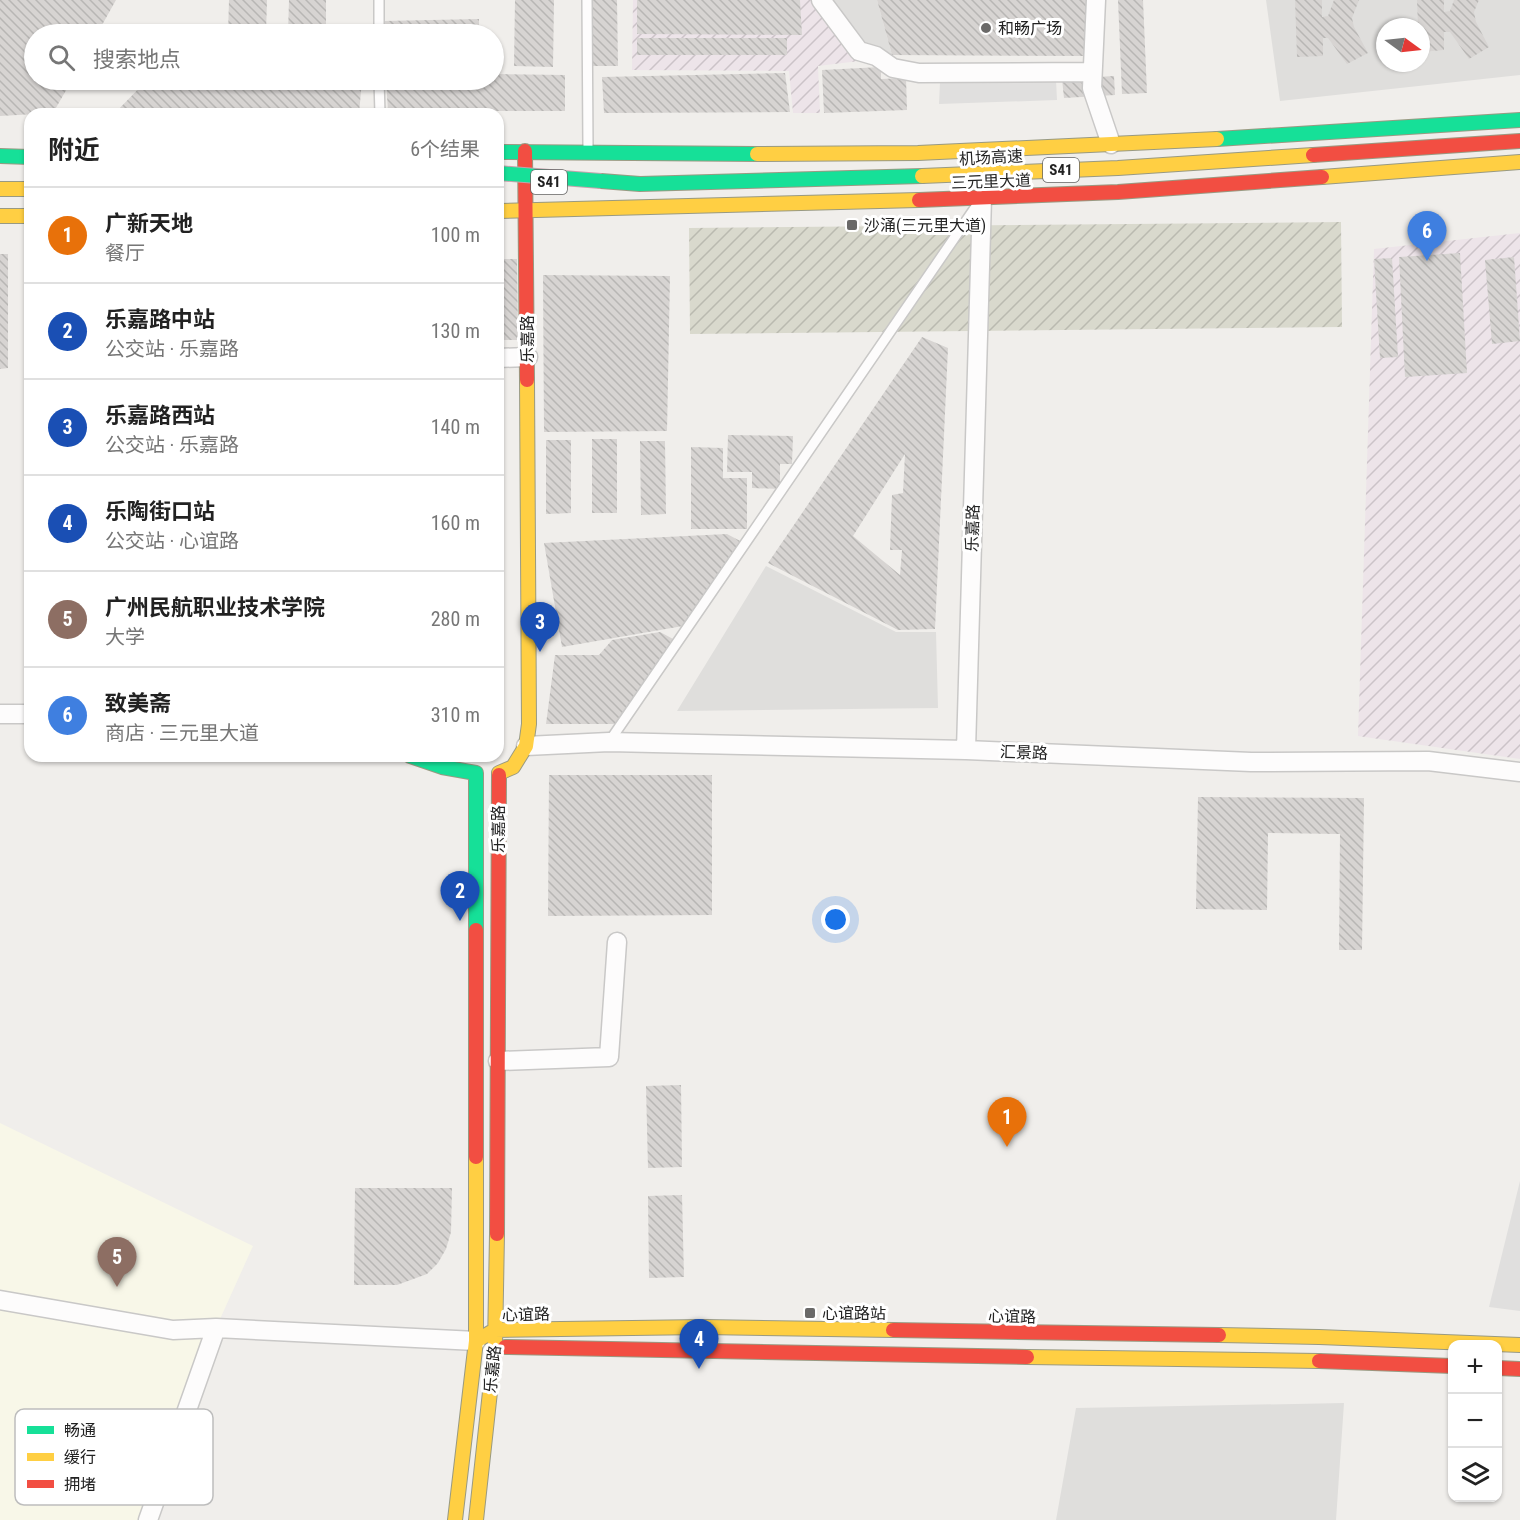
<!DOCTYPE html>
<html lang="zh">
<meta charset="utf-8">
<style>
:root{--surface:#fff;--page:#f6f6f6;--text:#222;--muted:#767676;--line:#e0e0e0;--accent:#6a6968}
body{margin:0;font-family:"Roboto Condensed","Noto Sans SC",sans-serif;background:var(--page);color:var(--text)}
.controls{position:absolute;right:18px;bottom:18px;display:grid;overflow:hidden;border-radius:12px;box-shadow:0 2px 4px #0004}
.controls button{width:54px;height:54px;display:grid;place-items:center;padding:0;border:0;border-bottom:2px solid var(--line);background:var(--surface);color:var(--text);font:30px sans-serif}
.compass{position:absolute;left:1376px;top:18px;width:54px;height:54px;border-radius:50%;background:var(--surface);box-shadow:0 2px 4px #0004;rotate:105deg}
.you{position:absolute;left:836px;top:920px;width:21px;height:21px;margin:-15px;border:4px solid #fff;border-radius:50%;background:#1a73e8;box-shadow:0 0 0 9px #1a73e833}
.badge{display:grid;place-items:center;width:39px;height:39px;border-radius:50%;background:var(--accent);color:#fff;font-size:20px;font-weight:700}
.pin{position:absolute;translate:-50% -50px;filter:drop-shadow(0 2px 3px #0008)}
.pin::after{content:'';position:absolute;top:32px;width:21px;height:18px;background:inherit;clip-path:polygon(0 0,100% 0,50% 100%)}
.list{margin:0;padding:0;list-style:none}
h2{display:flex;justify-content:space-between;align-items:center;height:78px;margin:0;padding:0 24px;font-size:26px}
h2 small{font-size:20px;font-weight:400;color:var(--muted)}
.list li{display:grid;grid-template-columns:39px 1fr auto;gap:18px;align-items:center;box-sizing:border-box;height:96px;padding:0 24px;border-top:2px solid var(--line)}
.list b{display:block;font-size:22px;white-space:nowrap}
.list p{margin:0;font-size:20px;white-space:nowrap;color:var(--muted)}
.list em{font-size:20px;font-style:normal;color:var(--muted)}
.icon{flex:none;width:33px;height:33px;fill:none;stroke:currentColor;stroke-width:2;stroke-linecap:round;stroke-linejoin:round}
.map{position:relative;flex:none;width:1520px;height:1520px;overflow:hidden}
.search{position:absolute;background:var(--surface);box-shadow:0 2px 4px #0004;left:24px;top:24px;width:480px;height:66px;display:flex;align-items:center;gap:15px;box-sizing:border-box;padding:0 21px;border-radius:33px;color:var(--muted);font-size:22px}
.panel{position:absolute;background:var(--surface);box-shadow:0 2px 4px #0004;left:24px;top:108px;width:480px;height:654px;border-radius:18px}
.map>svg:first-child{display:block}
.residential{fill:#dfdedc;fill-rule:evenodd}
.industrial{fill:url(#industrial-furrows)}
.education{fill:#f8f7e8}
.construction{fill:url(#construction-furrows)}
.parking{fill:#e0dfde}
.building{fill:url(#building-back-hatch);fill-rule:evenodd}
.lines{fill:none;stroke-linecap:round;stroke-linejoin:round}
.lane-casing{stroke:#c9c8c7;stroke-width:12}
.street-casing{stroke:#c9c8c7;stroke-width:21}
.fast-casing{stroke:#999a82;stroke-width:16}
.slow-casing{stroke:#999a82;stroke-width:16}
.jam-casing{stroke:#999a82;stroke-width:16}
.lane{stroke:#fdfcfc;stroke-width:9}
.street{stroke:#fdfcfc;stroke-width:18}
.fast{stroke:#16e098;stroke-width:14}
.slow{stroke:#ffcf43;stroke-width:14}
.jam{stroke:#f24e42;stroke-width:14}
.fast-bridge-casing{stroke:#c5a2ac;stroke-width:16;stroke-linecap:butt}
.fast-bridge{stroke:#16e098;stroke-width:14}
.poi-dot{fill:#6a6968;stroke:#fff;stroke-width:2}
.labels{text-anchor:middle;stroke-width:6;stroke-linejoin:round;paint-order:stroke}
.shield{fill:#fff;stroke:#646464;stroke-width:1.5}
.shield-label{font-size:15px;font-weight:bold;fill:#222}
.poi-label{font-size:16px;fill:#222;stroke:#fff;text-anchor:start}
.street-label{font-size:16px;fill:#222;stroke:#fff}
.key{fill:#fff;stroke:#bdbdbd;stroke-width:1.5}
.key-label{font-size:16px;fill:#222}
</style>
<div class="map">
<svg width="1520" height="1520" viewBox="0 0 1520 1520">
<defs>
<pattern id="industrial-furrows" width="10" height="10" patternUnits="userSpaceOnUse" patternTransform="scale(1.5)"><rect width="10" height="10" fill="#ede4e9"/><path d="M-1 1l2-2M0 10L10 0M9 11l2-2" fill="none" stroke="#cbc3c8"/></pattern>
<pattern id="construction-furrows" width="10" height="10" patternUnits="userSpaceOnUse" patternTransform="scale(1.5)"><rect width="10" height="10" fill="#d9d9cd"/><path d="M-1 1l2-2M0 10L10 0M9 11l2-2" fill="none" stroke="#babab0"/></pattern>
<pattern id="building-back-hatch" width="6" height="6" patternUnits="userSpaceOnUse" patternTransform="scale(1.5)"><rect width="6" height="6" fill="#d7d4d2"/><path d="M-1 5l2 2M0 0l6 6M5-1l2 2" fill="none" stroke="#b8b6b4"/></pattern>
</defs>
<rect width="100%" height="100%" fill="#f0eeeb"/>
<path class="residential" d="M 813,0 L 877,0 L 892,55 L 859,61 Z
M 1266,0 L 1520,0 L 1520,75 L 1280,101 ZM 1385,27 L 1421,27 L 1421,63 L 1385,63 Z
M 766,566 L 896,632 L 936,632 L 938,708 L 677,711 Z
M 1344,1403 L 1336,1520 L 1056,1520 L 1076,1408 Z"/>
<path class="industrial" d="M 633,0 L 813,0 L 859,61 L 818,66 L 820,113 L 793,113 L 789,71 L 632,70 Z
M 1520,233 L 1520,759 L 1358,736 L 1374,249 Z"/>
<path class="education" d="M 0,1123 L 253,1246 L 216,1328 L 148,1520 L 0,1520 Z"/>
<path class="construction" d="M 1341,222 L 1342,327 L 690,334 L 689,228 Z"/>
<path class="parking" d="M 1056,80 L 1057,100 L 939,104 L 940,82 Z
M 1520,1181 L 1520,1311 L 1489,1307 Z"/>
<path class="building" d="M 0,0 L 116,0 L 97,34 L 34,34 L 34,80 L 72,80 L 53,113 L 0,116 Z
M 229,0 L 267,0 L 266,34 L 228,34 Z
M 289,0 L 326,0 L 326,34 L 288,34 Z
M 515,0 L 554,0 L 553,67 L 514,66 Z
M 592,0 L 617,0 L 618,66 L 593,66 Z
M 637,0 L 800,0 L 802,35 L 637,34 Z
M 877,0 L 1090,0 L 1084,56 L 892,55 Z
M 1118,0 L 1143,0 L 1147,93 L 1122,94 Z
M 1295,0 L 1322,0 L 1322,17 L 1328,16 L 1334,0 L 1359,0 L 1352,18 L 1354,27 L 1368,53 L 1347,64 L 1328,38 L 1323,38 L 1323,56 L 1297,57 Z
M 1417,0 L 1444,0 L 1444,12 L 1450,11 L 1454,0 L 1479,0 L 1474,12 L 1476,22 L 1489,47 L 1469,59 L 1450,32 L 1444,32 L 1444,50 L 1421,52 L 1421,27 L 1418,27 Z
M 479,19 L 479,34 L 383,34 L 383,21 Z
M 637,38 L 787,38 L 787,55 L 637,55 Z
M 881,67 L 881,79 L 906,78 L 907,110 L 824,113 L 822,70 Z
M 785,73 L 790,112 L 604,113 L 602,77 Z
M 494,74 L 565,75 L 565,111 L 388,111 L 386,80 L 494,80 Z
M 1114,76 L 1115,95 L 1064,98 L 1062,79 Z
M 147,80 L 362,80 L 359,114 L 114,114 Z
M 1460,253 L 1467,373 L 1405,377 L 1399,257 Z
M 0,254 L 8,254 L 8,368 L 0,369 Z
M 1514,257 L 1520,341 L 1492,344 L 1485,260 Z
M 1392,258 L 1398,357 L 1380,358 L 1374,259 Z
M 498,259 L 517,259 L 518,340 L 498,340 Z
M 543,275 L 670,276 L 667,431 L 544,432 Z
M 922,337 L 948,348 L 935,629 L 898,630 L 768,563 ZM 905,454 L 903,493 L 892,495 L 890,550 L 902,550 L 900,575 L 853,536 Z
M 728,435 L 793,436 L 792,464 L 780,464 L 780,489 L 752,488 L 752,472 L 727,472 Z
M 592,439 L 617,439 L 617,513 L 592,513 Z
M 546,440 L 571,440 L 571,513 L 546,514 Z
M 640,441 L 665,441 L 666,514 L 641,515 Z
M 691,447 L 723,448 L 723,478 L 747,478 L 747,529 L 691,529 Z
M 727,534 L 742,542 L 683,626 L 562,647 L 544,543 Z
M 660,632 L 675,640 L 618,724 L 546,724 L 555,655 L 599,655 L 612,640 Z
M 549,775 L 712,775 L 712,915 L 548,916 Z
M 1198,797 L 1364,798 L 1362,950 L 1339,950 L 1340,834 L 1268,833 L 1267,910 L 1196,909 Z
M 681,1085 L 682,1167 L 648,1168 L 646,1086 Z
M 355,1188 L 452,1188 L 451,1232 L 446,1249 L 438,1263 L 427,1274 L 397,1285 L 354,1285 Z
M 682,1195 L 684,1277 L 649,1278 L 648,1196 Z"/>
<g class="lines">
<g class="lane-casing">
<path id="lane" d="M 379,0 L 379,34
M 587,0 L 588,148
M 379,80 L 380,114
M 609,742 L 979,202"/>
</g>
<g class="street-casing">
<path id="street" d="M 821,0 L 859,51 L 876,56 L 893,68 L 919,73 L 1092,72
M 1096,0 L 1092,88 L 1111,144
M 498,358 L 528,357
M 0,714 L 30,714
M 526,746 L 609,742 L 966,750 L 1251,762 L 1428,761 L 1520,772
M 966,750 L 982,198
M 498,1061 L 609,1057 L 617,942
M 0,1300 L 173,1330 L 216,1328 L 476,1341
M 148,1520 L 216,1328"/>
</g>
<g class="fast-casing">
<path id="fast" d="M 1217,139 L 1520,120
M 498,152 L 757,154
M 0,156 L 30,157
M 601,181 L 640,184 L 922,176
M 410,756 L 442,767 L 476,773 L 476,930"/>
</g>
<g class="slow-casing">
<path id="slow" d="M 757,154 L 918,153 L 1217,139
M 922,176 L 1118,168 L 1313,155
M 1322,177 L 1520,162
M 0,189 L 30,189
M 498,211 L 919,200
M 0,216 L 30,216
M 499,775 L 499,773 L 513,767 L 526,746 L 529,724 L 527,380
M 1219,1335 L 1319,1337 L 1520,1345
M 476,1341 L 495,1330 L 703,1327 L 893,1330
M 1027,1357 L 1319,1361
M 455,1520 L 476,1341 L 476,1157
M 476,1520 L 495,1346 L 497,1234"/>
</g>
<g class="jam-casing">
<path id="jam" d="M 525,151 L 527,380
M 1313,155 L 1520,141
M 919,200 L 1118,192 L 1322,177
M 476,930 L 476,1157
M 497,1234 L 499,775
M 893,1330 L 1219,1335
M 505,1347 L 1027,1357
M 1319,1361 L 1452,1366
M 1498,1368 L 1520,1369"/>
</g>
<use href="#lane" class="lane"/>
<use href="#street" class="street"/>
<use href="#fast" class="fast"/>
<use href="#slow" class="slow"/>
<use href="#jam" class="jam"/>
<g class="fast-bridge-casing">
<path id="fast-bridge" d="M 498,173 L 601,181"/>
</g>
<use href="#fast-bridge" class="fast-bridge"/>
</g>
<g class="poi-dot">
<circle cx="986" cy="28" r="6"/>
<rect x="846" y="219" width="12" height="12" rx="3"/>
<rect x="804" y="1307" width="12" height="12" rx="3"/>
</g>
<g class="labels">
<g class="shield">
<rect x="1043" y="158" width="36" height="24" rx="4.5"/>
<rect x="531" y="170" width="36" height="24" rx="4.5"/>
</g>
<g class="shield-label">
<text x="1061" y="175">S41</text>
<text x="549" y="187">S41</text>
</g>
<g class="poi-label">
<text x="998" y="34">和畅广场</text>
<text x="864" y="231">沙涌(三元里大道)</text>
<text x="822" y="1319">心谊路站</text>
</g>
<g class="street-label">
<text transform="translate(991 157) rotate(-3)" y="6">机场高速</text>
<text transform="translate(991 181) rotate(-2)" y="6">三元里大道</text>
<text transform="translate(527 339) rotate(-90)" y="6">乐嘉路</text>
<text transform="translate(972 528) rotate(-88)" y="6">乐嘉路</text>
<text transform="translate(1024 752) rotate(2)" y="6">汇景路</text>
<text transform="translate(498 829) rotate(-90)" y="6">乐嘉路</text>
<text transform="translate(526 1314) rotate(-1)" y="6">心谊路</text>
<text transform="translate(1012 1316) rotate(1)" y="6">心谊路</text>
<text transform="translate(492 1369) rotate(-84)" y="6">乐嘉路</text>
</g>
</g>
<rect x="15" y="1409" width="198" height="96" rx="9" class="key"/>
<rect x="27" y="1426" width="27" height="8" fill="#16e098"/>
<rect x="27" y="1453" width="27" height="8" fill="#ffcf43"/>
<rect x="27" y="1480" width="27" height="8" fill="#f24e42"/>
<g class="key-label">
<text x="64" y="1436">畅通</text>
<text x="64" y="1463">缓行</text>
<text x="64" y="1490">拥堵</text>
</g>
</svg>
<div class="controls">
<button>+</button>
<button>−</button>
<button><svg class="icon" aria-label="layers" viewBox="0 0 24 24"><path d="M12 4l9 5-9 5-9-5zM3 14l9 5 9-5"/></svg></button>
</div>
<svg class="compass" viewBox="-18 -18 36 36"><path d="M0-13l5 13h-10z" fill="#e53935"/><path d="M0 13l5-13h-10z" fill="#767676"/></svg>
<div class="you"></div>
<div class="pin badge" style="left:1007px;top:1147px;background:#e8710a">1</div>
<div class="pin badge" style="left:460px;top:921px;background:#1a4fb4">2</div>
<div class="pin badge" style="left:540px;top:652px;background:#1a4fb4">3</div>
<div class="pin badge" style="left:699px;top:1369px;background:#1a4fb4">4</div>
<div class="pin badge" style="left:117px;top:1287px;background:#8d6e63">5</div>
<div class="pin badge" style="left:1427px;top:261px;background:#3f7fe0">6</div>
<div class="search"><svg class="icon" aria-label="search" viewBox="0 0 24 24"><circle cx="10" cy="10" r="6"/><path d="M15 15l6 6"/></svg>搜索地点</div>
<section class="panel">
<h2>附近<small>6个结果</small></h2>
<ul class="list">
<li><span class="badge" style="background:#e8710a">1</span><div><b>广新天地</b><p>餐厅</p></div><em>100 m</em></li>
<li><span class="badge" style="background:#1a4fb4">2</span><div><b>乐嘉路中站</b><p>公交站 · 乐嘉路</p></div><em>130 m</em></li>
<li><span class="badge" style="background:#1a4fb4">3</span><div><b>乐嘉路西站</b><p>公交站 · 乐嘉路</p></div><em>140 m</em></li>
<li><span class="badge" style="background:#1a4fb4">4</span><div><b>乐陶街口站</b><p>公交站 · 心谊路</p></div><em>160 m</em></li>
<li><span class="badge" style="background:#8d6e63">5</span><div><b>广州民航职业技术学院</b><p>大学</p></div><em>280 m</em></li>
<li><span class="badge" style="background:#3f7fe0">6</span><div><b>致美斋</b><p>商店 · 三元里大道</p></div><em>310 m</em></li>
</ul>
</section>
</div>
